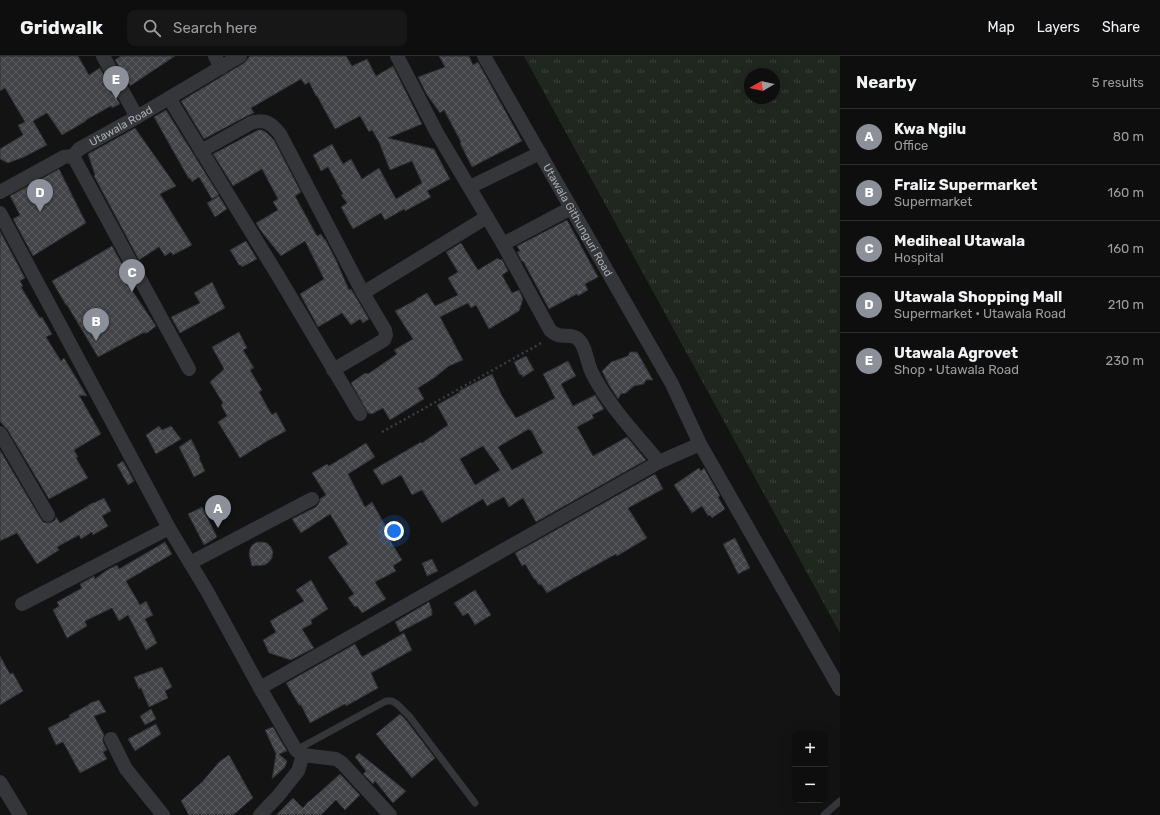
<!DOCTYPE html>
<meta charset="utf-8">
<style>
:root{--surface:#0e0e0f;--page:#171718;--text:#f1f3f6;--muted:#9b9c9e;--line:#2e2e2f;--accent:#8c9099}
body{margin:0;font-family:Rubik,sans-serif;background:var(--page);color:var(--text)}
.controls{position:absolute;right:12px;bottom:12px;display:grid;overflow:hidden;border-radius:8px;box-shadow:0 4px 16px #0002}
.controls button{width:36px;height:36px;display:grid;place-items:center;padding:0;border:0;border-bottom:1px solid var(--line);background:var(--surface);color:var(--text);font:20px sans-serif}
.compass{position:absolute;left:744px;top:12px;width:36px;height:36px;border-radius:50%;background:var(--surface);box-shadow:0 4px 16px #0002;rotate:261deg}
.you{position:absolute;left:394px;top:475px;width:14px;height:14px;margin:-10px;border:3px solid #fff;border-radius:50%;background:#1a73e8;box-shadow:0 0 0 6px #1a73e833}
.badge{display:grid;place-items:center;width:26px;height:26px;border-radius:50%;background:var(--accent);color:#fff;font-size:13px;font-weight:700}
.pin{position:absolute;translate:-50% -33px;filter:drop-shadow(0 1px 2px #0008)}
.pin::after{content:'';position:absolute;top:21px;width:14px;height:12px;background:inherit;clip-path:polygon(0 0,100% 0,50% 100%)}
.list{margin:0;padding:0;list-style:none}
h2{display:flex;justify-content:space-between;align-items:center;height:52px;margin:0;padding:0 16px;font-size:17px}
h2 small{font-size:13px;font-weight:400;color:var(--muted)}
.list li{display:grid;grid-template-columns:26px 1fr auto;gap:12px;align-items:center;box-sizing:border-box;height:56px;padding:0 16px;border-top:1px solid var(--line)}
.list b{display:block;font-size:15px;white-space:nowrap}
.list p{margin:0;font-size:13px;white-space:nowrap;color:var(--muted)}
.list em{font-size:13px;font-style:normal;color:var(--muted)}
.icon{flex:none;width:22px;height:22px;fill:none;stroke:currentColor;stroke-width:2;stroke-linecap:round;stroke-linejoin:round}
.map{position:relative;flex:none;width:840px;height:759px;overflow:hidden}
header{display:flex;align-items:center;gap:24px;box-sizing:border-box;height:56px;padding:0 20px;background:var(--surface);border-bottom:1px solid var(--line)}
header strong{font-size:19px}
nav{display:flex;gap:22px;margin-inline-start:auto;font-size:14px}
.search{width:280px;height:36px;background:var(--page);display:flex;align-items:center;gap:10px;box-sizing:border-box;padding:0 14px;border-radius:8px;color:var(--muted);font-size:15px}
main{display:flex}
aside{flex:1;background:var(--surface)}
.map>svg:first-child{display:block}
.grass{fill:url(#grass-tufts);fill-rule:evenodd}
.building{fill:url(#building-cross-hatch);stroke:#2d2e30;fill-rule:evenodd}
.lines{fill:none;stroke-linecap:round;stroke-linejoin:round}
.path{stroke:#3a3d40;stroke-width:2.5;stroke-dasharray:2 3;stroke-linecap:butt}
.lane{stroke:#343639;stroke-width:7}
.street{stroke:#343639;stroke-width:14}
.labels{text-anchor:middle;stroke-width:3.5;stroke-linejoin:round;paint-order:stroke}
.street-label{font-size:11px;fill:#a6adb3;stroke:#0e0e0f}
</style>
<header>
<strong>Gridwalk</strong>
<div class="search"><svg class="icon" aria-label="search" viewBox="0 0 24 24"><circle cx="10" cy="10" r="6"/><path d="M15 15l6 6"/></svg>Search here</div>
<nav><a>Map</a><a>Layers</a><a>Share</a></nav>
</header>
<main>
<div class="map">
<svg width="840" height="759" viewBox="0 0 840 759">
<defs>
<pattern id="grass-tufts" width="24" height="20" patternUnits="userSpaceOnUse"><rect width="24" height="20" fill="#20271f"/><path d="M3 7l-1-3M5 7V3M7 7l1-3M15 17l-1-3M17 17v-4M19 17l1-3" fill="none" stroke="#3d443d"/></pattern>
<pattern id="building-cross-hatch" width="8" height="8" patternUnits="userSpaceOnUse"><rect width="8" height="8" fill="#424447"/><path d="M0 0l8 8M0 8l8-8" fill="none" stroke="#5a5c5f"/></pattern>
</defs>
<rect width="100%" height="100%" fill="#131314"/>
<path class="grass" d="M 524,0 L 840,0 L 840,577 ZM 750,18 L 774,18 L 774,42 L 750,42 Z"/>
<path class="building" d="M 0,0 L 78,0 L 89,19 L 100,12 L 120,48 L 112,52 L 111,50 L 86,64 L 86,65 L 62,79 L 47,57 L 33,65 L 47,89 L 24,101 L 8,107 L 0,103 L 0,93 L 23,79 L 18,69 L 25,66 L 5,32 L 0,35 Z
M 121,0 L 175,0 L 130,30 L 115,4 Z
M 250,0 L 346,0 L 352,10 L 367,3 L 376,20 L 393,10 L 422,68 L 388,82 L 434,93 L 450,123 L 427,135 L 431,141 L 405,155 L 404,153 L 385,164 L 381,157 L 353,173 L 341,151 L 347,147 L 341,139 L 343,138 L 328,111 L 321,115 L 313,99 L 332,88 L 343,108 L 351,103 L 362,123 L 379,112 L 396,143 L 422,127 L 412,105 L 390,114 L 379,86 L 372,74 L 369,76 L 360,60 L 335,73 L 317,40 L 316,40 L 309,26 L 305,29 L 301,23 L 251,52 L 254,57 L 247,60 L 204,83 L 181,45 L 244,7 Z
M 439,0 L 469,0 L 473,9 L 478,6 L 522,85 L 472,111 L 460,87 L 461,86 L 444,54 L 440,57 L 427,39 L 418,21 L 445,11 Z
M 166,54 L 219,139 L 212,143 L 199,121 L 192,126 L 190,122 L 189,123 L 154,61 Z
M 135,72 L 176,130 L 160,138 L 192,189 L 173,199 L 171,196 L 165,200 L 159,191 L 139,204 L 94,120 L 95,119 L 88,98 Z
M 258,74 L 262,74 L 266,76 L 274,84 L 301,136 L 295,140 L 317,180 L 321,178 L 324,183 L 325,183 L 336,204 L 349,234 L 351,233 L 369,263 L 363,267 L 360,263 L 351,269 L 342,257 L 318,271 L 300,238 L 324,223 L 305,185 L 281,200 L 261,175 L 256,167 L 278,154 L 273,146 L 278,143 L 262,113 L 233,130 L 213,98 Z
M 59,113 L 86,167 L 33,200 L 13,163 L 20,159 L 10,140 Z
M 219,140 L 227,153 L 215,161 L 207,147 Z
M 567,164 L 598,221 L 585,228 L 588,234 L 578,240 L 577,238 L 549,253 L 523,205 L 522,206 L 517,196 L 520,195 L 517,190 Z
M 0,175 L 25,222 L 20,225 L 23,230 L 21,231 L 40,262 L 42,261 L 52,278 L 46,281 L 61,305 L 64,302 L 87,340 L 79,339 L 101,378 L 74,394 L 78,401 L 76,402 L 88,422 L 49,443 L 7,373 L 3,369 L 0,365 Z
M 246,185 L 257,203 L 242,211 L 241,209 L 239,209 L 230,194 Z
M 461,187 L 478,214 L 498,202 L 500,204 L 502,203 L 508,215 L 502,219 L 512,237 L 519,234 L 523,243 L 519,255 L 489,273 L 476,249 L 471,252 L 468,247 L 440,261 L 463,304 L 449,310 L 434,322 L 418,332 L 424,343 L 390,364 L 383,352 L 372,358 L 368,357 L 351,327 L 365,317 L 368,318 L 397,298 L 394,294 L 413,283 L 395,255 L 416,244 L 416,243 L 427,237 L 435,250 L 458,239 L 448,222 L 458,216 L 446,196 Z
M 112,190 L 125,213 L 122,215 L 123,217 L 121,218 L 156,270 L 147,277 L 143,277 L 98,301 L 67,249 L 66,249 L 52,225 Z
M 212,226 L 225,252 L 180,277 L 171,261 L 200,247 L 194,237 Z
M 239,276 L 247,292 L 243,294 L 254,312 L 250,314 L 262,334 L 259,336 L 272,359 L 276,356 L 286,375 L 269,384 L 240,402 L 218,366 L 227,360 L 221,349 L 223,347 L 210,326 L 224,313 L 212,291 Z
M 630,296 L 637,296 L 653,324 L 646,324 L 644,328 L 634,330 L 626,337 L 621,338 L 618,343 L 609,329 L 602,315 L 611,306 L 628,300 Z
M 526,300 L 534,314 L 523,321 L 521,318 L 520,319 L 514,306 Z
M 568,305 L 576,320 L 561,328 L 573,350 L 595,339 L 604,353 L 592,359 L 594,362 L 577,371 L 593,400 L 627,381 L 646,404 L 536,466 L 523,442 L 509,451 L 504,441 L 487,450 L 483,443 L 442,467 L 422,434 L 412,439 L 401,419 L 382,429 L 373,414 L 421,386 L 422,387 L 448,369 L 437,349 L 460,336 L 459,335 L 492,318 L 502,340 L 516,362 L 555,342 L 543,318 ZM 529,373 L 530,375 L 531,374 L 543,397 L 512,414 L 498,391 ZM 483,390 L 500,414 L 475,429 L 460,403 Z
M 159,370 L 162,374 L 171,370 L 181,383 L 156,398 L 146,379 Z
M 191,383 L 200,401 L 199,402 L 205,415 L 194,421 L 179,391 Z
M 366,387 L 375,401 L 348,418 L 365,451 L 372,446 L 393,483 L 390,484 L 402,504 L 393,510 L 396,515 L 375,526 L 386,543 L 362,557 L 357,550 L 355,551 L 348,542 L 354,538 L 328,501 L 348,488 L 330,458 L 301,477 L 292,463 L 316,451 L 319,447 L 320,443 L 326,439 L 312,417 L 327,408 L 329,410 Z
M 0,394 L 41,463 L 43,466 L 48,467 L 52,466 L 55,464 L 56,461 L 60,467 L 94,446 L 94,447 L 104,442 L 111,455 L 102,460 L 108,470 L 93,479 L 92,476 L 81,483 L 79,479 L 57,491 L 59,494 L 37,508 L 17,477 L 0,485 Z
M 123,405 L 134,425 L 128,429 L 117,409 Z
M 699,412 L 701,415 L 704,412 L 720,440 L 718,441 L 725,453 L 712,462 L 710,459 L 708,460 L 702,450 L 692,457 L 674,429 Z
M 655,418 L 663,433 L 628,452 L 647,482 L 617,500 L 616,498 L 580,518 L 547,537 L 541,528 L 539,529 L 535,523 L 534,523 L 525,508 L 522,510 L 515,497 Z
M 202,451 L 217,481 L 204,489 L 188,458 Z
M 735,482 L 750,512 L 738,518 L 723,488 Z
M 165,486 L 172,498 L 126,525 L 140,549 L 146,545 L 153,559 L 145,563 L 157,587 L 146,594 L 128,559 L 119,565 L 112,552 L 85,565 L 87,570 L 67,582 L 53,554 L 59,550 L 57,546 L 82,532 L 80,528 L 94,520 L 95,523 L 107,514 L 117,509 L 119,513 Z
M 257,486 L 262,486 L 267,487 L 271,491 L 273,496 L 272,502 L 269,506 L 265,509 L 252,510 L 249,499 L 250,493 L 252,489 Z
M 432,503 L 438,515 L 427,520 L 422,507 Z
M 311,524 L 328,553 L 311,564 L 312,568 L 302,573 L 314,592 L 291,604 L 269,597 L 263,584 L 276,576 L 270,565 L 304,545 L 296,534 Z
M 475,534 L 491,559 L 475,569 L 468,557 L 463,560 L 454,547 Z
M 429,546 L 432,555 L 432,559 L 400,576 L 395,566 Z
M 404,577 L 412,594 L 371,617 L 378,632 L 346,650 L 345,648 L 310,667 L 301,649 L 299,649 L 286,627 L 355,588 L 362,601 Z
M 0,600 L 10,618 L 13,617 L 23,635 L 0,649 Z
M 162,611 L 172,631 L 165,635 L 168,642 L 149,651 L 141,632 L 139,633 L 134,621 Z
M 99,644 L 106,656 L 94,660 L 104,679 L 103,683 L 103,686 L 107,694 L 103,696 L 107,703 L 80,717 L 63,686 L 56,689 L 48,672 L 70,661 L 69,659 L 88,649 L 90,647 Z
M 151,653 L 156,663 L 145,669 L 140,660 Z
M 400,658 L 406,664 L 435,702 L 412,722 L 376,678 Z
M 156,668 L 161,678 L 135,695 L 128,683 Z
M 273,671 L 287,695 L 279,698 L 287,705 L 285,711 L 272,723 L 276,698 L 265,674 Z
M 359,697 L 379,713 L 406,735 L 393,747 L 375,725 L 373,728 L 363,718 L 366,715 L 355,701 Z
M 229,699 L 253,742 L 233,759 L 189,759 L 181,745 L 203,725 L 219,706 Z
M 340,718 L 360,739 L 345,754 L 336,744 L 321,759 L 276,759 L 293,742 L 303,752 L 309,745 L 310,745 Z"/>
<g class="lines">
<path class="path" d="M 382,376 L 543,286"/>
<path class="lane" d="M 296,694 L 386,645 L 392,645 L 397,648 L 410,661 L 475,747
M 824,759 L 840,745"/>
<g class="street">
<path d="M 103,0 L 137,61"/>
<path d="M 215,0 L 221,12"/>
<path d="M 397,0 L 437,77 L 503,188 L 550,274 C 552,276 555,278 558,279 C 564,281 573,278 578,283 C 586,290 587,307 592,317 C 609,350 635,377 659,406"/>
<path id="s1" d="M 484,0 L 672,328 L 700,388 L 840,633"/>
<path d="M 169,42 L 277,218 L 360,358"/>
<path d="M 201,95 L 251,67 C 265,62 272,68 280,78 L 363,237 L 385,274 L 386,279 L 384,284 L 333,314"/>
<path d="M 73,100 L 189,313"/>
<path d="M 470,131 L 540,97"/>
<path id="s2" d="M 0,136 L 64,101 L 73,100 L 79,93 L 137,61 L 240,0"/>
<path d="M 0,157 L 169,472 L 207,535 L 260,632 L 296,694 L 303,699 L 298,715 L 278,740 L 260,759"/>
<path d="M 503,188 L 571,152"/>
<path d="M 363,237 L 487,161"/>
<path d="M 0,377 L 48,459"/>
<path d="M 190,507 L 312,443"/>
<path d="M 22,548 L 169,472"/>
<path d="M 260,632 L 659,406 L 700,388"/>
<path d="M 111,683 L 126,713 L 163,759"/>
<path d="M 303,699 L 336,703 L 342,707 L 390,759"/>
<path d="M 0,726 L 20,759"/>
</g>
</g>
<g class="labels">
<g class="street-label">
<text dy="4" stroke="none"><textPath href="#s2" startOffset="139">Utawala Road</textPath></text>
<text dy="4" stroke="none"><textPath href="#s1" startOffset="189">Utawala Githunguri Road</textPath></text>
</g>
</g>
</svg>
<div class="controls">
<button>+</button>
<button>−</button>
</div>
<svg class="compass" viewBox="-18 -18 36 36"><path d="M0-13l5 13h-10z" fill="#e53935"/><path d="M0 13l5-13h-10z" fill="#9b9c9e"/></svg>
<div class="you"></div>
<div class="pin badge" style="left:218px;top:472px">A</div>
<div class="pin badge" style="left:96px;top:285px">B</div>
<div class="pin badge" style="left:132px;top:236px">C</div>
<div class="pin badge" style="left:40px;top:156px">D</div>
<div class="pin badge" style="left:116px;top:43px">E</div>
</div>
<aside>
<h2>Nearby<small>5 results</small></h2>
<ul class="list">
<li><span class="badge">A</span><div><b>Kwa Ngilu</b><p>Office</p></div><em>80 m</em></li>
<li><span class="badge">B</span><div><b>Fraliz Supermarket</b><p>Supermarket</p></div><em>160 m</em></li>
<li><span class="badge">C</span><div><b>Mediheal Utawala</b><p>Hospital</p></div><em>160 m</em></li>
<li><span class="badge">D</span><div><b>Utawala Shopping Mall</b><p>Supermarket · Utawala Road</p></div><em>210 m</em></li>
<li><span class="badge">E</span><div><b>Utawala Agrovet</b><p>Shop · Utawala Road</p></div><em>230 m</em></li>
</ul>
</aside>
</main>
